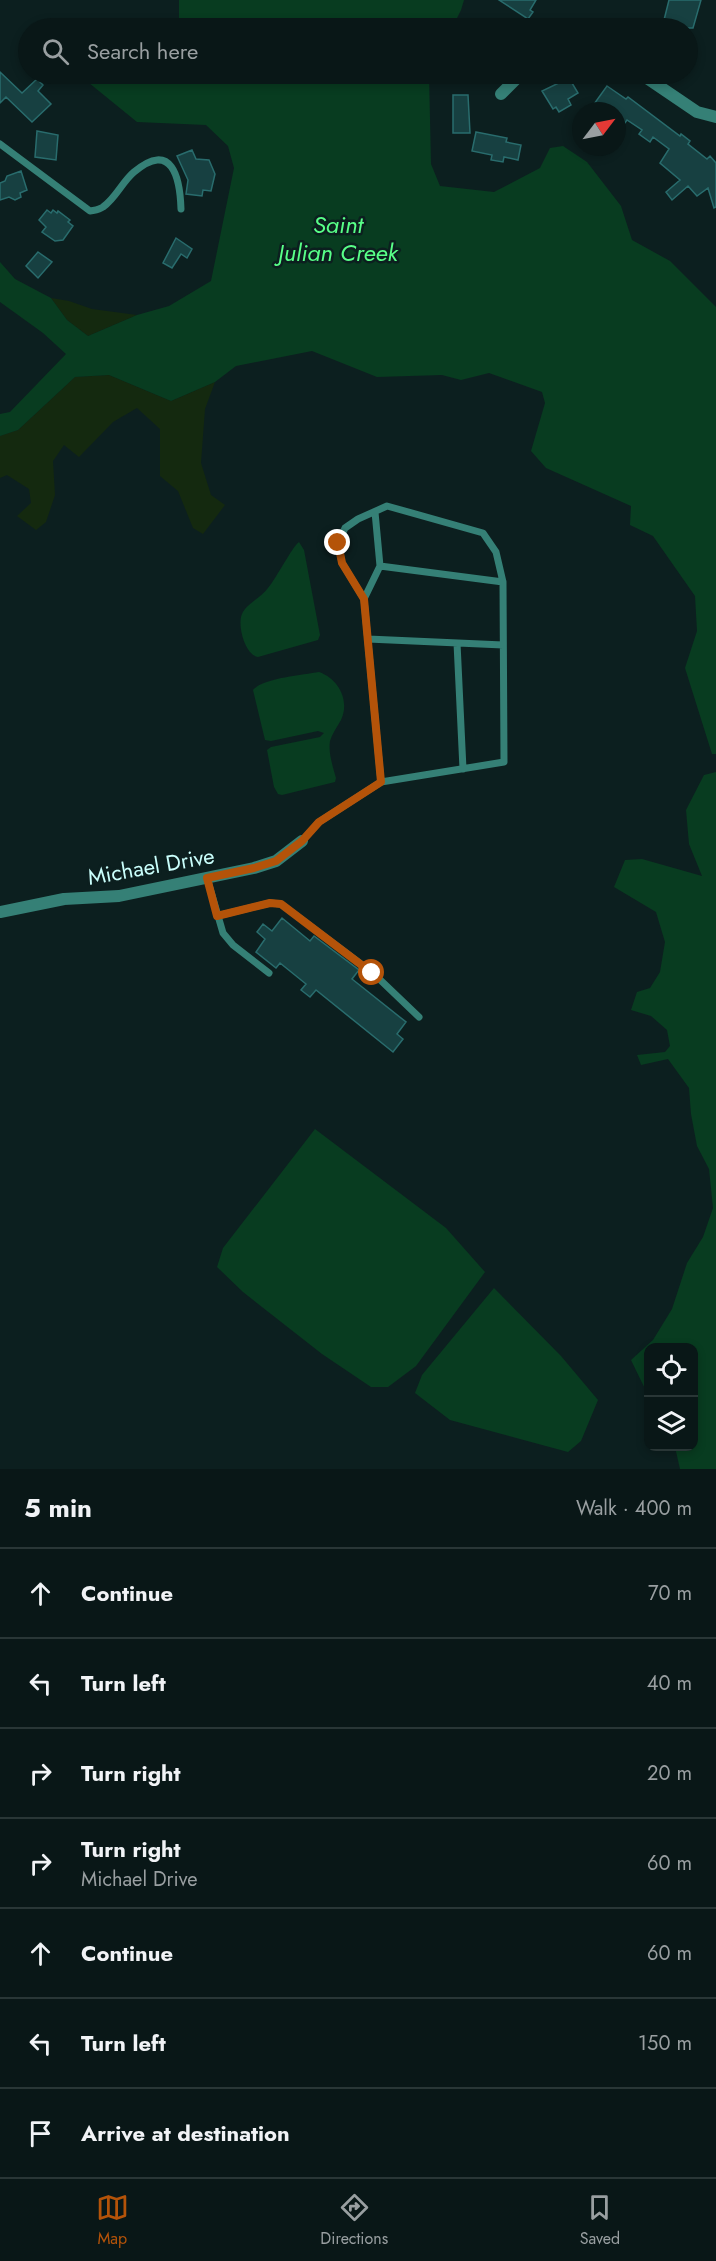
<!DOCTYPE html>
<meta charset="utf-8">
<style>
:root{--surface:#091717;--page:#122020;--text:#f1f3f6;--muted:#999fa1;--line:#293636;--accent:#b45309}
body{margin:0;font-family:Jost,sans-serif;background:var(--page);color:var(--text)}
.controls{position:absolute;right:18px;bottom:18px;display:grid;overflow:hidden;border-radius:12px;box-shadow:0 3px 9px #0003}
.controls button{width:54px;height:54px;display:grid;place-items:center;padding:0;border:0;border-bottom:2px solid var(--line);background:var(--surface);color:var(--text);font:30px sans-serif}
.compass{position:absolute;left:572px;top:102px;width:54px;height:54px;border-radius:50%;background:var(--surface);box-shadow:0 3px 9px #0003;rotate:58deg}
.stop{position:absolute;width:18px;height:18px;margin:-14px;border:4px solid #b45309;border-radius:50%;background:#fff}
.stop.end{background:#b45309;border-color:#fff;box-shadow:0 2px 6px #0008}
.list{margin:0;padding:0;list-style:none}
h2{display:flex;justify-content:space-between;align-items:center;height:78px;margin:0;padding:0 24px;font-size:26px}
h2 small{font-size:20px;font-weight:400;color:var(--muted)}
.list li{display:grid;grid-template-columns:39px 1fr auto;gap:18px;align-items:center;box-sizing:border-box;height:90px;padding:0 24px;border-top:2px solid var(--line)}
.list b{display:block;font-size:22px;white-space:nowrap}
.list p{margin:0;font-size:20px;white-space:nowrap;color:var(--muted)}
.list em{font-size:20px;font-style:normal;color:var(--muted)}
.icon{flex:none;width:33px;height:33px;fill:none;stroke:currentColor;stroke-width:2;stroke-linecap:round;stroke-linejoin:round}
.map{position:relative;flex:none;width:716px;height:1469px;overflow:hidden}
.search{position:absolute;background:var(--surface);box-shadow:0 3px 9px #0003;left:18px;right:18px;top:18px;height:66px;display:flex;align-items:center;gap:15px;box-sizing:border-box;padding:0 21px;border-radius:33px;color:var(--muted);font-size:22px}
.sheet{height:708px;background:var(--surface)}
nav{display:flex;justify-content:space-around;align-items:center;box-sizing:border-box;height:84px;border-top:2px solid var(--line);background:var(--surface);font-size:16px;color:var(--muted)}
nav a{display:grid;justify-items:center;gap:3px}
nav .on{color:var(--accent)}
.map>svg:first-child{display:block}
.green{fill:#14290f}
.water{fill:#083c20}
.building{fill:#174041;stroke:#296c6d;stroke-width:1.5}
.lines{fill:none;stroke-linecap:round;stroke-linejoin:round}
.lane{stroke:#358076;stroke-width:7}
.street{stroke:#358076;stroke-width:12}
.route{stroke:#b45309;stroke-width:8}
.labels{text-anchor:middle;stroke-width:5;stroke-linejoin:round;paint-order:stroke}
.street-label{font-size:22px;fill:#cafffc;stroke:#0c1f1f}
.water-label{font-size:24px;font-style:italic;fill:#58ff88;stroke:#0c1f1f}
</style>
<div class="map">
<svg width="716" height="1469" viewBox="0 0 716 1469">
<rect width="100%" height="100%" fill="#0c1f1f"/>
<path class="green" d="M 51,298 L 69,301 L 92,309 L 137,315 L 88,336 L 67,320 Z
M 109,375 L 171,401 L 215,382 L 205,409 L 201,463 L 211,495 L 225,505 L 203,534 L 193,528 L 178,491 L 160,476 L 160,429 L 137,408 L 113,422 L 79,457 L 64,445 L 53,461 L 55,495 L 46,522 L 36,530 L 17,516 L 31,503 L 29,489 L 7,475 L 0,478 L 0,436 L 18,430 L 75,377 Z"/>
<path class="water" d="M 179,0 L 464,0 L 461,10 L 452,28 L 179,28 Z
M 78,74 L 120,74 L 138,80 L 171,80 L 174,74 L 429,74 L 431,164 L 440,186 L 494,192 L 540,168 L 550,148 L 563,146 L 587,162 L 621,206 L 632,240 L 670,261 L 716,307 L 716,754 L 712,754 L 685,668 L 697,631 L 695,596 L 653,536 L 630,525 L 631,506 L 546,468 L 531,451 L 545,403 L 542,392 L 489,373 L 461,380 L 442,375 L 377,377 L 312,351 L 236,366 L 215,382 L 171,401 L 109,375 L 75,377 L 18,430 L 0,436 L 0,414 L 10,412 L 66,354 L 43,333 L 0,302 L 0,262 L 15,279 L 51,298 L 67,320 L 88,336 L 137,315 L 169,306 L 211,281 L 234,168 L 228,146 L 206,125 L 137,122 Z
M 299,542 L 304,550 L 320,635 L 318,640 L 258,657 C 245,655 237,625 242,614 C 246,604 262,597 268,588 C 276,579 292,547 299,542 Z
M 319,672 C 339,679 350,701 341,720 C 337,727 332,734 330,741 C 328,753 333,767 336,778 L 335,782 L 282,795 L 278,794 L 274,787 L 267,750 L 271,747 L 320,737 L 324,733 L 318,731 L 271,741 L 265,740 L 253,690 C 263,678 303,675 319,672 Z
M 716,772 L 716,1469 L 680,1469 L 675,1447 L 694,1446 L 694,1348 L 648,1348 L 648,1395 L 631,1360 L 653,1340 L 672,1309 L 687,1263 L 703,1237 L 713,1208 L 709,1169 L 697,1146 L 691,1114 L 689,1088 L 668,1059 L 641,1065 L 637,1055 L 665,1052 L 670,1046 L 667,1030 L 651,1016 L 631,1010 L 637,992 L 650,988 L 660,972 L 665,942 L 656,912 L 614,887 L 625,860 L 642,859 L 702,876 L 689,844 L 686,810 L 704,775 Z
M 315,1129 L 446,1228 L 485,1272 L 416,1366 L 388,1387 L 371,1387 L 322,1354 L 243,1292 L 217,1267 L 223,1248 Z
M 494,1288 L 561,1356 L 598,1400 L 581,1441 L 568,1452 L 450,1420 L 415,1393 L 422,1375 Z"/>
<path class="building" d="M 499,0 L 536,0 L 530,10 L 533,12 L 528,19 Z
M 669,0 L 701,0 L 693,28 L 662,28 Z
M 0,72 L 22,93 L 37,79 L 43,85 L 38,91 L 51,104 L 32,122 L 6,97 L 0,103 Z
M 569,78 L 578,93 L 568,99 L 571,105 L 559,112 L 556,107 L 553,109 L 542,91 Z
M 607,86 L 626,99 L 628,97 L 680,136 L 681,134 L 690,141 L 688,144 L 707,159 L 710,156 L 716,163 L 716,207 L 714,208 L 708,188 L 697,196 L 688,186 L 672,200 L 666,192 L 680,180 L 660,163 L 669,149 L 653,137 L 650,142 L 639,134 L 642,130 L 627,120 L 617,134 L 617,111 L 589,111 Z
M 453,95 L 468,95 L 470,133 L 453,133 Z
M 37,131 L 58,135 L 56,160 L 35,157 Z
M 476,132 L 507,138 L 506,142 L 521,145 L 518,160 L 504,157 L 503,162 L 491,160 L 492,155 L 472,151 Z
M 192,150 L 196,159 L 209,160 L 215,174 L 211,191 L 203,190 L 202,196 L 186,194 L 188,180 L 177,156 Z
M 21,171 L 27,190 L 20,193 L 21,197 L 15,200 L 9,197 L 0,200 L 0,183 L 5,181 L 7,176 Z
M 47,210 L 51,213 L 53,210 L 57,213 L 58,211 L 70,220 L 68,222 L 73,226 L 63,240 L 55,241 L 42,232 L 46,227 L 39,220 Z
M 176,238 L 192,249 L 187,258 L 181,254 L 172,268 L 163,263 Z
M 38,252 L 52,262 L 38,278 L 26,266 Z
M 282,918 L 310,941 L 314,936 L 359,970 L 352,979 L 406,1022 L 397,1034 L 403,1039 L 393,1052 L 316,990 L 310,997 L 301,990 L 306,984 L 280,963 L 276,968 L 256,952 L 265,939 L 257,932 L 263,924 L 272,931 Z"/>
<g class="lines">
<path class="lane" d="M 0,144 L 90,211 C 95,210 99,210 103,207 C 116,198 122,182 134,172 C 172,140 180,178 181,209
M 380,566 L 503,582
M 364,599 L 380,566 L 375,512
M 368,639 L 503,645
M 457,643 L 463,769
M 302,841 L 319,822 L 381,782 L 364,599 L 342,563 L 338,543 L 345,528 L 358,519 L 387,506 L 483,533 L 496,552 L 503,582 L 504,762 L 381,782
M 207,878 L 223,933 L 233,945 L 269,973
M 217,916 L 270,903 L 281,904 L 373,973 L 419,1017"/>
<path class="street" d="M 641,74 L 697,112 L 716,117
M 501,94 L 521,74
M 0,912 L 64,899 L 119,896 L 254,868 L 276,861 L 302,841"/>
</g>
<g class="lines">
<path class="route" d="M 338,543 L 342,563 L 364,599 L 381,782 L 319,822 L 302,841 L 276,861 L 254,868 L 207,878 L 217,916 L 270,903 L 281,904 L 372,973"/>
</g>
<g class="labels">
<g class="street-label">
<text transform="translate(151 866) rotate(-10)" y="8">Michael Drive</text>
</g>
<g class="water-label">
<text x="338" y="233">Saint<tspan x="338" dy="28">Julian Creek</tspan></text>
</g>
</g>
</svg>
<div class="controls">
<button><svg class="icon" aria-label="locate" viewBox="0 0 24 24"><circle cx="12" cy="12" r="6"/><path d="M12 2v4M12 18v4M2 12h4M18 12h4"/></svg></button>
<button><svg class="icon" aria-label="layers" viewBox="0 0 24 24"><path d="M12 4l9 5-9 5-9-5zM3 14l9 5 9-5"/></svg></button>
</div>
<svg class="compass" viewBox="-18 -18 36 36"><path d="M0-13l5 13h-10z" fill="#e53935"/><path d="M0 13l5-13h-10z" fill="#999fa1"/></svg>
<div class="stop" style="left:372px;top:973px"></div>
<div class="stop end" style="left:338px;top:543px"></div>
<div class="search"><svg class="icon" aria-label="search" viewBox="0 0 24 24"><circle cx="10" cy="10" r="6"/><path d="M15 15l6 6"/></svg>Search here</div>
</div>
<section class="sheet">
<h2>5 min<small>Walk · 400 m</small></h2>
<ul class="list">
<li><svg class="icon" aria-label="ahead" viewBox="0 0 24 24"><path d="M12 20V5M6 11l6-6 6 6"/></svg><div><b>Continue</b></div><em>70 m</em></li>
<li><svg class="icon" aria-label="left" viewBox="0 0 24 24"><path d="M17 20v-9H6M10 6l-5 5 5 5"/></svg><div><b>Turn left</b></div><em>40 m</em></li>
<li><svg class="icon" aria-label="right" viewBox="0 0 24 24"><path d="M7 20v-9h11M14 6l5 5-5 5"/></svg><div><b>Turn right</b></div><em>20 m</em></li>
<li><svg class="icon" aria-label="right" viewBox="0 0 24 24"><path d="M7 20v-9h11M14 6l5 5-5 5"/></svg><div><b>Turn right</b><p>Michael Drive</p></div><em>60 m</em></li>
<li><svg class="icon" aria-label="ahead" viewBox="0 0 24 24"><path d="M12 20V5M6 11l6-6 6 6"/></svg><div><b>Continue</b></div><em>60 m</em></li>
<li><svg class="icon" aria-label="left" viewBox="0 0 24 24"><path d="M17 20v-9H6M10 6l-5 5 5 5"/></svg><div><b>Turn left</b></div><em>150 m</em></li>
<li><svg class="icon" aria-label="arrive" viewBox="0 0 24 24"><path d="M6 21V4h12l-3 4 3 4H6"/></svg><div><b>Arrive at destination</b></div></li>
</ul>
</section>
<nav>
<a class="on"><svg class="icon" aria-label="map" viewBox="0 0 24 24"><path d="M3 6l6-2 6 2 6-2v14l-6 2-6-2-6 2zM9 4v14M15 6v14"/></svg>Map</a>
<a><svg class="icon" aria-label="directions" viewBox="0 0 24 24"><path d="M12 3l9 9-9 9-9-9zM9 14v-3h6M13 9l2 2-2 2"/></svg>Directions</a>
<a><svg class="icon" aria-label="saved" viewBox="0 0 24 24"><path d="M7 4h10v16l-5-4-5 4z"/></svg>Saved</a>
</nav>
